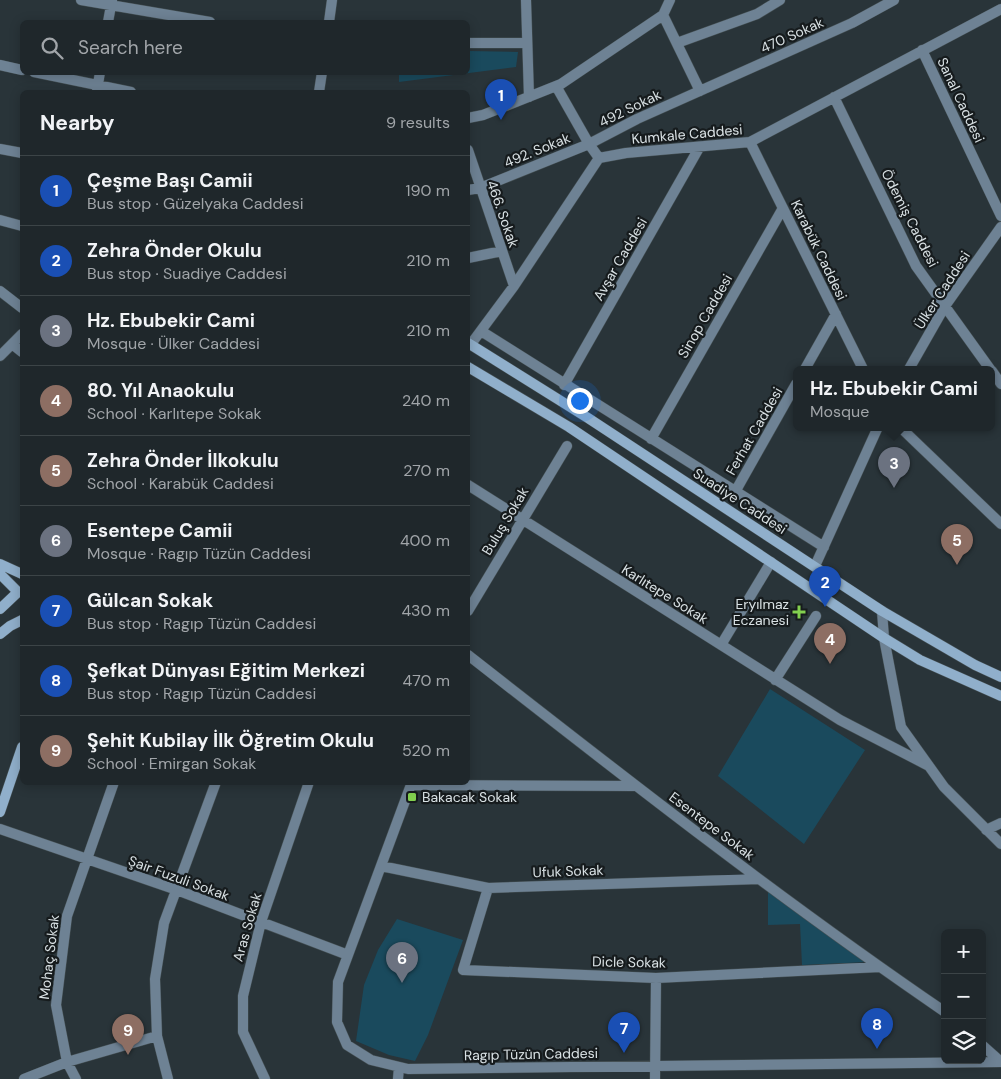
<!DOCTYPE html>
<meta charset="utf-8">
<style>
:root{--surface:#1f272b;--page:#2c3337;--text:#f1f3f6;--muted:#a1a5a9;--line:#3c4447;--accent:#b45309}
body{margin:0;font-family:"DM Sans",sans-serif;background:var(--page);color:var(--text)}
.controls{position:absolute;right:15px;bottom:15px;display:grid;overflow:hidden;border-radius:8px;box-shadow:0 2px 12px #0003}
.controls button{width:45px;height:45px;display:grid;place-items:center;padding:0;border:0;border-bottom:1px solid var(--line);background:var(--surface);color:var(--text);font:25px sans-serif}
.you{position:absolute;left:579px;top:400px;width:18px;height:18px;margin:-12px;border:4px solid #fff;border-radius:50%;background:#1a73e8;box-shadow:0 0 0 8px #1a73e833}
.badge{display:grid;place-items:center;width:32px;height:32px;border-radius:50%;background:var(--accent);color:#fff;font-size:16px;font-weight:700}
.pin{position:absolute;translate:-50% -41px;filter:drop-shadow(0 1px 2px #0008)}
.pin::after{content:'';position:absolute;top:26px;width:18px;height:15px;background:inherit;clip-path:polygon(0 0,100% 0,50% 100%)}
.popup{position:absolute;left:793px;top:366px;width:202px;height:65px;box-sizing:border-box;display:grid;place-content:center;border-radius:8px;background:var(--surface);filter:drop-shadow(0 1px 4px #0005);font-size:16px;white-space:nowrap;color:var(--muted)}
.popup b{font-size:19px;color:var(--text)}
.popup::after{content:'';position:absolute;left:50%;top:100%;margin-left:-10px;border:10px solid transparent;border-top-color:var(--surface)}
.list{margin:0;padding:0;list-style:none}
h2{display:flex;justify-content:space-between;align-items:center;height:65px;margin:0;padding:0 20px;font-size:21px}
h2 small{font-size:16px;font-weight:400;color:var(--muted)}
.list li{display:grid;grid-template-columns:32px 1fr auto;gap:15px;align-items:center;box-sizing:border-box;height:70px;padding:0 20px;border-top:1px solid var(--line)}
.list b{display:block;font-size:19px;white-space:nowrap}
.list p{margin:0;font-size:16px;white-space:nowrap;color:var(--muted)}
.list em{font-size:16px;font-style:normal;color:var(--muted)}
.icon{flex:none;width:28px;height:28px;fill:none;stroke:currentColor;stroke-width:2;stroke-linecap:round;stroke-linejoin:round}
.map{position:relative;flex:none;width:1001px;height:1079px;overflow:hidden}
.search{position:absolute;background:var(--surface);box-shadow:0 2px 12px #0003;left:20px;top:20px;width:450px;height:55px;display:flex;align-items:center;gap:12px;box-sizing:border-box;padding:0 18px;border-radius:8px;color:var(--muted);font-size:19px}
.panel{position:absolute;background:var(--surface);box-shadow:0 2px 12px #0003;left:20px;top:90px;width:450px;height:695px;border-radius:8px}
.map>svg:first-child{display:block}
.green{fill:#1a4a5d}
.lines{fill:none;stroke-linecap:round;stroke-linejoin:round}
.street-casing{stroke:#455054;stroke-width:11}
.secondary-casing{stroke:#455054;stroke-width:11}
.street{stroke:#6e8294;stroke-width:10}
.secondary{stroke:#90afcb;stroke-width:10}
.poi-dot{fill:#82d04f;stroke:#161b1d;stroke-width:2}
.labels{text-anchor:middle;stroke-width:4.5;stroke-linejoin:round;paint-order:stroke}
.street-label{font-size:14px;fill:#d9e1e4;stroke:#161b1d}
.poi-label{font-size:14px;fill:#d9e1e4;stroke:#161b1d;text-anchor:end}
</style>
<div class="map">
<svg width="1001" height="1079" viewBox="0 0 1001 1079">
<rect width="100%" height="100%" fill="#293439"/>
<path class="green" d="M 468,51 L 518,52 L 516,67 L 399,82 L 399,73 L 468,72 Z
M 770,689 L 865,750 L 804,844 L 718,776 Z
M 768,890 L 867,962 L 802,965 L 800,924 L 768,925 Z
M 397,919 L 463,940 L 428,1035 L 415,1061 L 389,1055 L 356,1041 L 364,985 L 378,950 Z"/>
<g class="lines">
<g class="street-casing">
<path id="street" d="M 81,0 L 210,22
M 526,0 L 529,97
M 663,15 L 700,91
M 108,22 L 112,0
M 329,22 L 332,0
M 468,43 L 527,43
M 677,43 L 757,14 L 780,0
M 922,50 L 1001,216
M 0,65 L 22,70
M 34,72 L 131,92
M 556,86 L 589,144 L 599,158
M 97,91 L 100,72
M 319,92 L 322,72
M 834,97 L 916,266 L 990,369
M 468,118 L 483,115 L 561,84 L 663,15 L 670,0
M 750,142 L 863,369
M 0,149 L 22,153
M 468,150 L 514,286
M 468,190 L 480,188 L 589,144 L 637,119 L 852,23 L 894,0
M 0,220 L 22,226
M 468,258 L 502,251
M 0,291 L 22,308
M 481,331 L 824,547
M 12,344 L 22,352
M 471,344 L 514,286 L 599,158 L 626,153 L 750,142 L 1001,9
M 0,356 L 22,334
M 805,369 L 836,314
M 909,369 L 945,306 L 1001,227
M 992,371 L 1001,384
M 564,385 L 699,148
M 900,427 L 1001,524
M 651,439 L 783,208
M 468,485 L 840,720 L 929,766
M 735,492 L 796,384
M 815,566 L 878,427
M 468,611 L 567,446
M 882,611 L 884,638 L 901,727 L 944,787 L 1001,844
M 721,645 L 771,562
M 468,655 C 624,777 781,900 945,1012
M 775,680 L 816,616
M 412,782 L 338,982 L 337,1022 L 347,1045 L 371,1060 L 408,1069 L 1001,1062
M 411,785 L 636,786
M 0,829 L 177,890 L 348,955
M 986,830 L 1001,823
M 381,866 L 488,888 L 759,879
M 488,888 L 463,970 L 656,978 L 880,967
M 982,1045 L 1001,1062
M 24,1079 L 67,1062 L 157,1036
M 76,1079 L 67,1062 L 56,1005 L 67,916 L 114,782
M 168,1079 L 157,1036 L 155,979 L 164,923 L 216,782
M 265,1079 L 243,1032 L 243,996 L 261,922 L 309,782
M 398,1079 L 399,1067
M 655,1079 L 656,978"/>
</g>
<g class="secondary-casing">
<path id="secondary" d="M 468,343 L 588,418 L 882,611 L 975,665 L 1001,677
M 468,367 L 569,427 L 884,638 L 920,660 L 1001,696
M 0,564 L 22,574
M 0,574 L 18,592 L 0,609
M 0,634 L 10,626 L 22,620
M 0,812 L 22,747"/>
</g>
<use href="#street" class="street"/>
<use href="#secondary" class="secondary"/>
</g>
<g class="poi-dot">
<path d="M796.5 604.5h5v5h5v5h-5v5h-5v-5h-5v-5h5z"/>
<rect x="407" y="792" width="10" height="10" rx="2.5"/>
</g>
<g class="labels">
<g class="street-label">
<text transform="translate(792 35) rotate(-24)" y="5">470 Sokak</text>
<text transform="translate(961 100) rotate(65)" y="5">Sanal Caddesi</text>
<text transform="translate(630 108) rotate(-26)" y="5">492 Sokak</text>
<text transform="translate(687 134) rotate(-5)" y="5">Kumkale Caddesi</text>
<text transform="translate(537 150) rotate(-22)" y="5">492. Sokak</text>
<text transform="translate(503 214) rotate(71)" y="5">466. Sokak</text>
<text transform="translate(910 218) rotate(63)" y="5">Ödemiş Caddesi</text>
<text transform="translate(819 250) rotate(64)" y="5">Karabük Caddesi</text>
<text transform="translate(620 259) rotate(-60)" y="5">Avşar Caddesi</text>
<text transform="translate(942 290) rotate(-57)" y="5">Ülker Caddesi</text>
<text transform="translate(705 316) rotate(-60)" y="5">Sinop Caddesi</text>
<text transform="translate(754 431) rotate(-60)" y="5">Ferhat Caddesi</text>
<text transform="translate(740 501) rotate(33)" y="5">Suadiye Caddesi</text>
<text transform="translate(505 521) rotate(-59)" y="5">Buluş Sokak</text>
<text transform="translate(665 594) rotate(32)" y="5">Karlıtepe Sokak</text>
<text transform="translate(712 826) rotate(37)" y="5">Esentepe Sokak</text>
<text transform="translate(568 871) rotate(-2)" y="5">Ufuk Sokak</text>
<text transform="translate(179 878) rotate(20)" y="5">Şair Fuzuli Sokak</text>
<text transform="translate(247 927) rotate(-74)" y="5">Aras Sokak</text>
<text transform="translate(49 957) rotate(-83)" y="5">Mohaç Sokak</text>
<text transform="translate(629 962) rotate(1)" y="5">Dicle Sokak</text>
<text transform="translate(531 1054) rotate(-1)" y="5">Ragıp Tüzün Caddesi</text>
</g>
<g class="poi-label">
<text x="789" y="609">Eryılmaz<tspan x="789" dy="16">Eczanesi</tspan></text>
<text x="422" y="802" text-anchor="start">Bakacak Sokak</text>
</g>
</g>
</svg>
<div class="controls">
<button>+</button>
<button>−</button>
<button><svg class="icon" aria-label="layers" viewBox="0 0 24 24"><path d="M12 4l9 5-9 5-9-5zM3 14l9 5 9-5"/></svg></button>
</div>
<div class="you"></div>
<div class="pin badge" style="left:501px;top:120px;background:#1a4fb4">1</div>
<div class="pin badge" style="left:825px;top:607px;background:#1a4fb4">2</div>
<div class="pin badge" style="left:894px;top:488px;background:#6b7280">3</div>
<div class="popup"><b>Hz. Ebubekir Cami</b>Mosque</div>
<div class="pin badge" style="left:830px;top:664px;background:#8d6e63">4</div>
<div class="pin badge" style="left:957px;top:565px;background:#8d6e63">5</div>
<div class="pin badge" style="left:402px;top:983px;background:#6b7280">6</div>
<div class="pin badge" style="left:624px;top:1053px;background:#1a4fb4">7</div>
<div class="pin badge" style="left:877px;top:1049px;background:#1a4fb4">8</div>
<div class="pin badge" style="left:128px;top:1055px;background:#8d6e63">9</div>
<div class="search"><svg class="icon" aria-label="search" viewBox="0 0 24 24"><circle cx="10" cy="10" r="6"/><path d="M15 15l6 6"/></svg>Search here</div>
<section class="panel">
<h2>Nearby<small>9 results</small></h2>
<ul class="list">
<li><span class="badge" style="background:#1a4fb4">1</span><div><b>Çeşme Başı Camii</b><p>Bus stop · Güzelyaka Caddesi</p></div><em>190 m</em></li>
<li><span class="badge" style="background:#1a4fb4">2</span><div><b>Zehra Önder Okulu</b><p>Bus stop · Suadiye Caddesi</p></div><em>210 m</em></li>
<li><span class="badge" style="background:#6b7280">3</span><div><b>Hz. Ebubekir Cami</b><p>Mosque · Ülker Caddesi</p></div><em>210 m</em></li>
<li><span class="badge" style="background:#8d6e63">4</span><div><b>80. Yıl Anaokulu</b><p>School · Karlıtepe Sokak</p></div><em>240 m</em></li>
<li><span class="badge" style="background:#8d6e63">5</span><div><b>Zehra Önder İlkokulu</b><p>School · Karabük Caddesi</p></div><em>270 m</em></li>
<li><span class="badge" style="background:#6b7280">6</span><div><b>Esentepe Camii</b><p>Mosque · Ragıp Tüzün Caddesi</p></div><em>400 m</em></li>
<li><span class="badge" style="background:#1a4fb4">7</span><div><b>Gülcan Sokak</b><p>Bus stop · Ragıp Tüzün Caddesi</p></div><em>430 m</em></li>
<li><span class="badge" style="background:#1a4fb4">8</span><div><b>Şefkat Dünyası Eğitim Merkezi</b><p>Bus stop · Ragıp Tüzün Caddesi</p></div><em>470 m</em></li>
<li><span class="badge" style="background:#8d6e63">9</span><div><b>Şehit Kubilay İlk Öğretim Okulu</b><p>School · Emirgan Sokak</p></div><em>520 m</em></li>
</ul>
</section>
</div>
